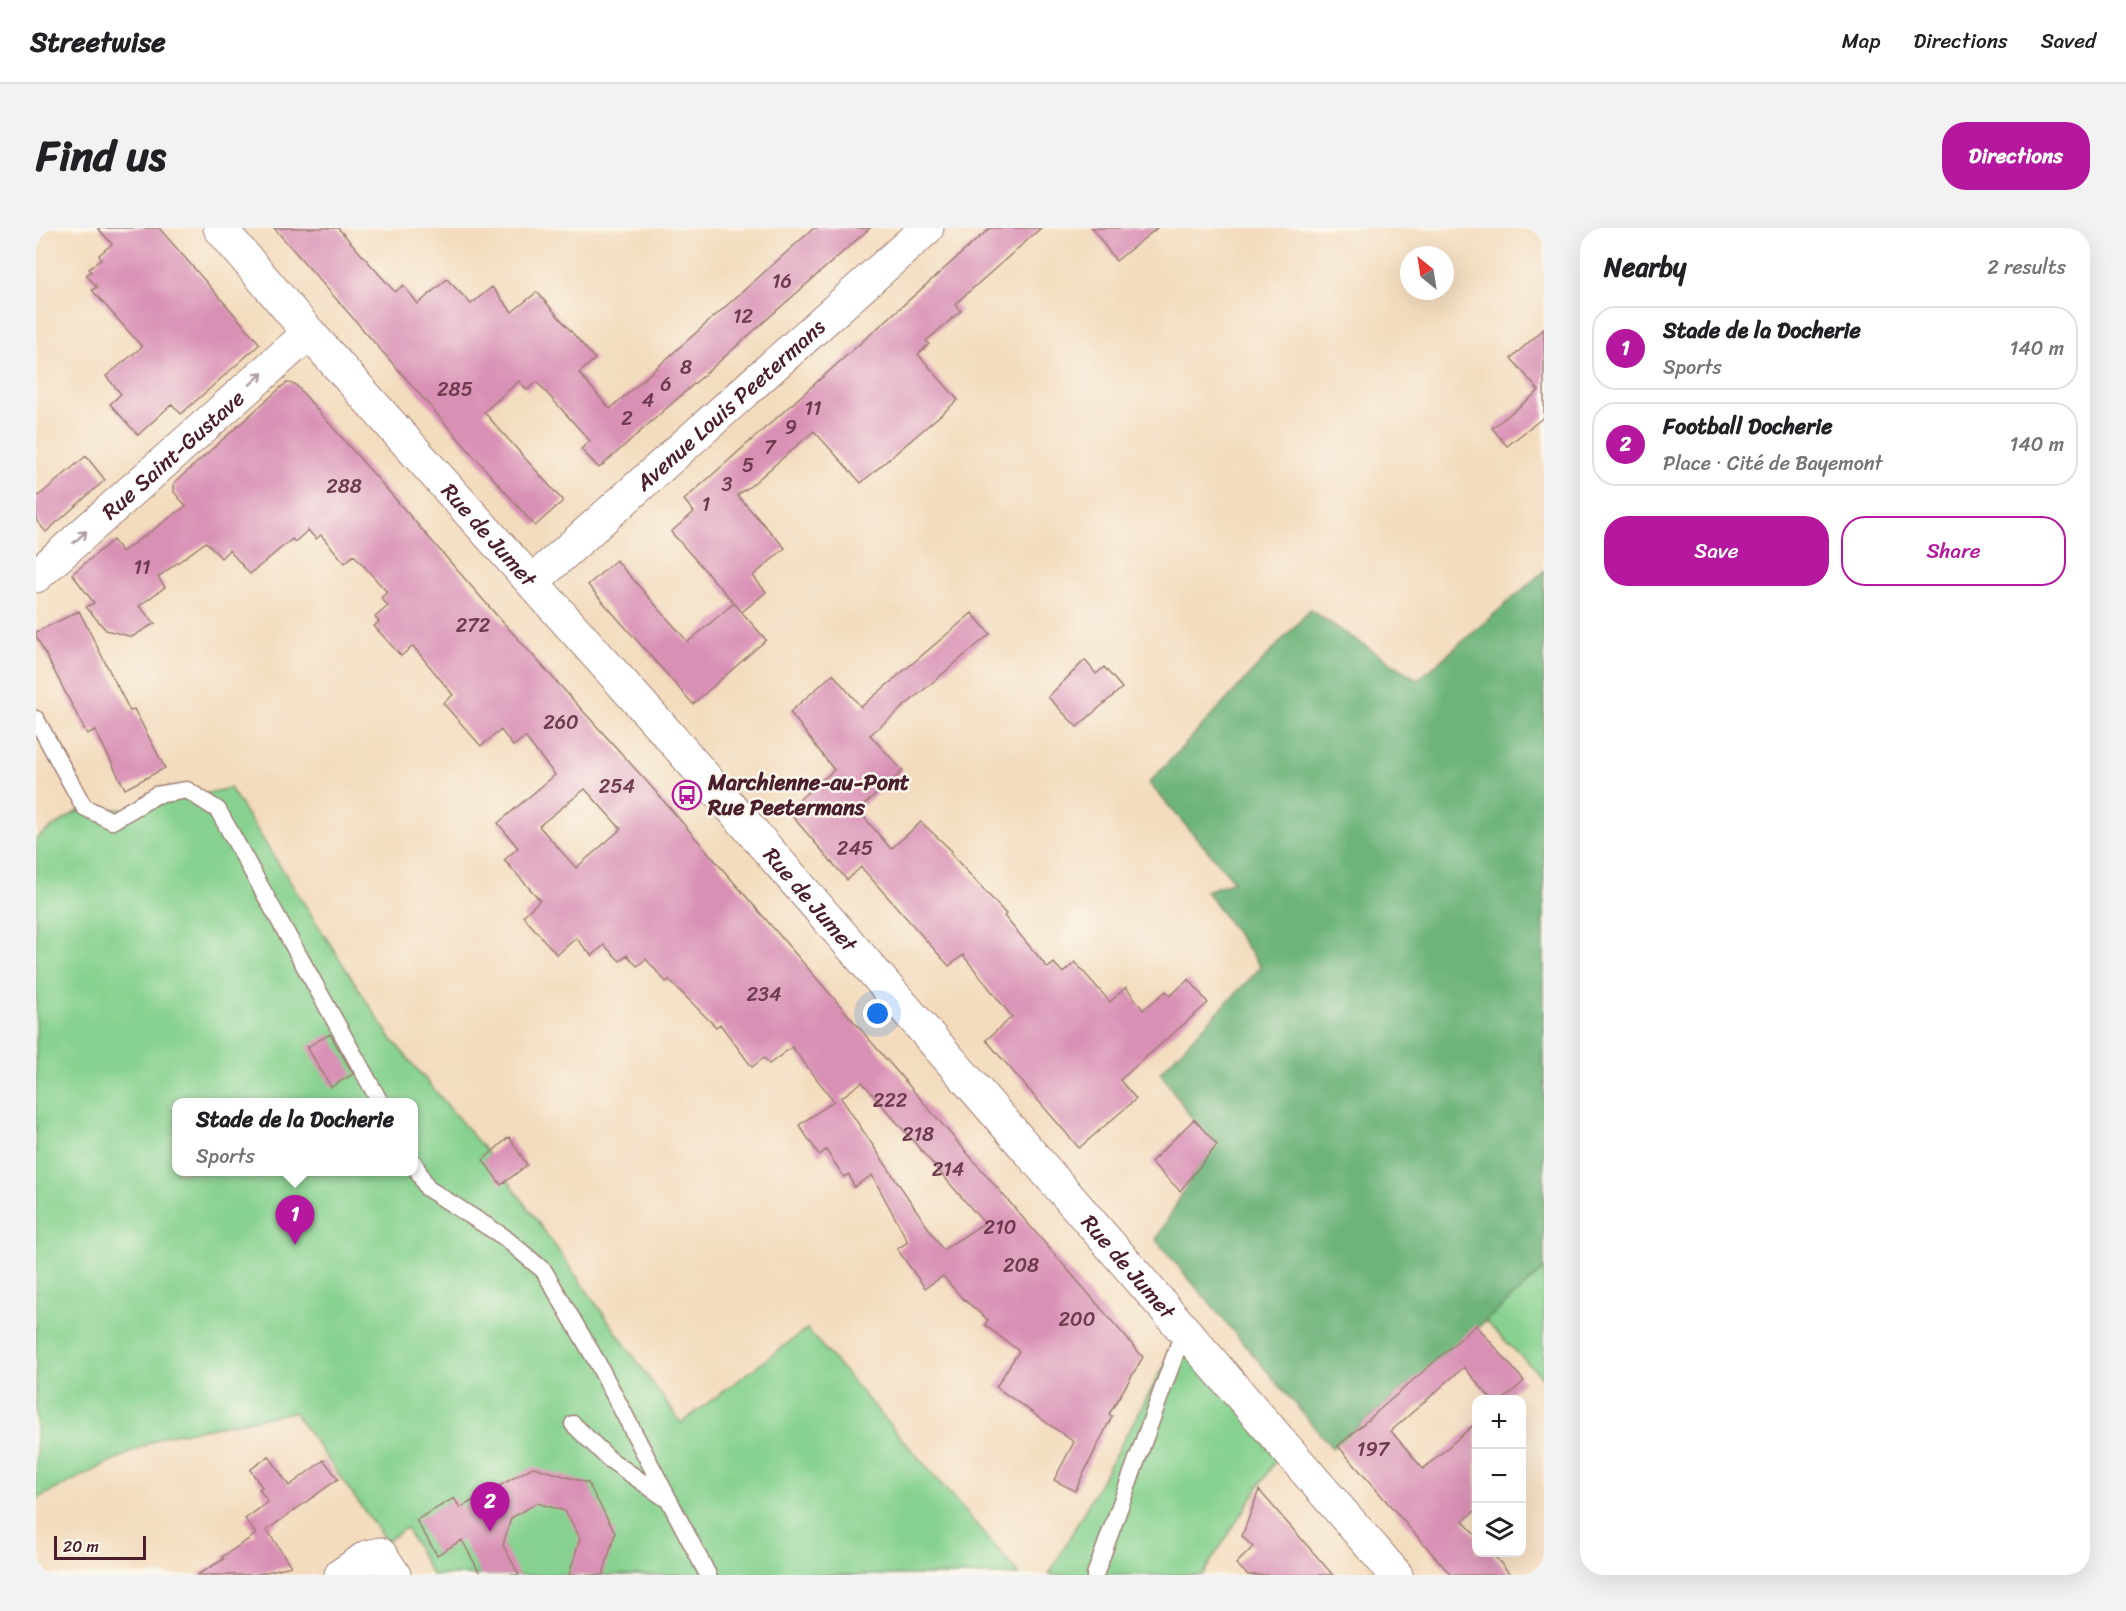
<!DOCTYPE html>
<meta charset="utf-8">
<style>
:root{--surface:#fff;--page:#f2f2f2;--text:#202124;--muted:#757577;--line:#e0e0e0;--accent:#b5179e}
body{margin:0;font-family:Sriracha,sans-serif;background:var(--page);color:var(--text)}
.controls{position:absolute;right:18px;bottom:18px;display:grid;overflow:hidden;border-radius:12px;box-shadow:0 6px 24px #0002}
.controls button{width:54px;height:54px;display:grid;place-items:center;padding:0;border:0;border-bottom:2px solid var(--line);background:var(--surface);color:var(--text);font:30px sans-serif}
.compass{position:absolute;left:1364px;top:18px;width:54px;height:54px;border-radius:50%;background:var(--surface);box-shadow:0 6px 24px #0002;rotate:330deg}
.scale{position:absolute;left:18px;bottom:15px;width:92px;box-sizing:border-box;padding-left:6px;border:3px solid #4a1f2b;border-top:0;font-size:16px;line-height:21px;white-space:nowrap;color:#4a1f2b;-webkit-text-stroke:4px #fbf7ec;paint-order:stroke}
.you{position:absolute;left:842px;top:786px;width:21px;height:21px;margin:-15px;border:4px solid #fff;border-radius:50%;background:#1a73e8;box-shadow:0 0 0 9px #1a73e833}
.badge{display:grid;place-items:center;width:39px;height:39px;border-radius:50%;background:var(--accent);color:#fff;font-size:20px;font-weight:700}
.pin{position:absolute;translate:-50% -50px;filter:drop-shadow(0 2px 3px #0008)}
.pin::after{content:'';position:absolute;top:32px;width:21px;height:18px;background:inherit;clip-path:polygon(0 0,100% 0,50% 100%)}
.popup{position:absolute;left:136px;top:870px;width:246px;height:78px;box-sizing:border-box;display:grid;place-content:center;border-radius:12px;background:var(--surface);filter:drop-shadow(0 2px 4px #0005);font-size:20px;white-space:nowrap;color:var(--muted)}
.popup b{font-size:22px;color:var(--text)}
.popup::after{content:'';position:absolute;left:50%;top:100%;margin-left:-12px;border:12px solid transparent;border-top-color:var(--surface)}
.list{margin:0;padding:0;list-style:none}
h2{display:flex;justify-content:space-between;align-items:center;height:78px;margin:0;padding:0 24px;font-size:26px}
h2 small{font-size:20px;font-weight:400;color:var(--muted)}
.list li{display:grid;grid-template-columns:39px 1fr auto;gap:18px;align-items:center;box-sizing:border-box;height:84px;margin:0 12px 12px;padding:0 12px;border:2px solid var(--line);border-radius:24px}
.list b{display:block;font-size:22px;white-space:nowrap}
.list p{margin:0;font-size:20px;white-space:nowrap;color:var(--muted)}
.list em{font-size:20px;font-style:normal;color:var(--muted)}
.actions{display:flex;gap:12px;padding:18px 24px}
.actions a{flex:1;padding:14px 0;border:2px solid var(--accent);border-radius:24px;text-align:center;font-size:21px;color:var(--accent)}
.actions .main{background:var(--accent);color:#fff}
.icon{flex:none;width:33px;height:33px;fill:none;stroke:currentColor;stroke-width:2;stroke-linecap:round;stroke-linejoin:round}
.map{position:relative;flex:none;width:1508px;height:1347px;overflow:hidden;border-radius:24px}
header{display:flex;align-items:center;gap:36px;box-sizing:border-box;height:84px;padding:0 30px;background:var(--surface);border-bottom:2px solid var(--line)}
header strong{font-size:28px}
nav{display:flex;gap:33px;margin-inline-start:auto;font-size:21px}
.intro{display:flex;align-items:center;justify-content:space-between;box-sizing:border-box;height:144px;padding:0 36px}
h1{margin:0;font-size:42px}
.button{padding:15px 27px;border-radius:24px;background:var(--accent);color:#fff;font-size:21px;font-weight:700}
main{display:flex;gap:36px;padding:0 36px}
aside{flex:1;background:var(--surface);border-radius:24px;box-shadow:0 6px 24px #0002}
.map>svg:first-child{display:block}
.green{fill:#87d290;stroke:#68785e;stroke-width:1.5;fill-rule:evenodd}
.forest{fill:#6db47a;stroke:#5c6a52;stroke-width:1.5}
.building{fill:#d990b5;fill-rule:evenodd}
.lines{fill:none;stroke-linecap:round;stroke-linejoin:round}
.lane-casing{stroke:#9e7e74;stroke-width:19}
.street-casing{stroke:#9e7e74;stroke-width:35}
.secondary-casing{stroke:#9e7e74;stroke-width:35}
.lane{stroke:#fff;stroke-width:16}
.street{stroke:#fff;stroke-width:33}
.secondary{stroke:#fff;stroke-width:33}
.oneway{stroke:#ae9aa0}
.labels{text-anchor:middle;stroke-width:5;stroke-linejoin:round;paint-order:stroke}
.number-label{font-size:20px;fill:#6e3b4e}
.street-label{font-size:22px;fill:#4a1f2b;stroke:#fbf7ec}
.poi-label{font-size:22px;font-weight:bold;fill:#4a1f2b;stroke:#fbf7ec;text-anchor:start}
</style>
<header>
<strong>Streetwise</strong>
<nav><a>Map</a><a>Directions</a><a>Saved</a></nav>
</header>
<div class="intro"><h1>Find us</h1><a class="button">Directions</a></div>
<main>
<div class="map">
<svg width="1508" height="1347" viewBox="0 0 1508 1347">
<rect width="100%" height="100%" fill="#fbf7ec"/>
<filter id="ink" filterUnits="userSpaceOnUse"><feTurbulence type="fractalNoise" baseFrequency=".0167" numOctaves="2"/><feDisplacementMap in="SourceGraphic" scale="12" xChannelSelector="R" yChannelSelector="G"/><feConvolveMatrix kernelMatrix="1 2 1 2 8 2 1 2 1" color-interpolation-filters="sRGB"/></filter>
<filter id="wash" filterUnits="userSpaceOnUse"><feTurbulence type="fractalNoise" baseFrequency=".008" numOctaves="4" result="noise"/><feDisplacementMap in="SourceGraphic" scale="24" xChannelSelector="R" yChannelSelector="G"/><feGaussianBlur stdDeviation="1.35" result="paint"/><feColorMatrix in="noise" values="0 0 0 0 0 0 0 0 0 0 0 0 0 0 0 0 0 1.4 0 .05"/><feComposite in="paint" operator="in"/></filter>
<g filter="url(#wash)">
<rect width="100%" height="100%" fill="#f3dcbe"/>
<path class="green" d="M 194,560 L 353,808 L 459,934 L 645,1195 L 771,1101 L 984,1347 L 396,1347 L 370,1300 L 350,1313 L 258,1184 L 128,1208 L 0,1271 L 0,610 L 48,579 L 95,582 ZM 140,874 L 378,874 L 378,944 L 140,944 Z
M 1508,1041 L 1508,1151 L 1449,1093 Z
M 1148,1102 L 1249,1218 L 1166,1347 L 1013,1347 Z"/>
<path class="forest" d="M 1508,343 L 1508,1041 L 1458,1086 L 1296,1220 L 1120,1012 L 1174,917 L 1124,844 L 1225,739 L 1170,663 L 1198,653 L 1113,555 L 1274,382 L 1382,452 Z"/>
<g id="blocks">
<path class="building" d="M 62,0 L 123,0 L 224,116 L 145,186 L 136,176 L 102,207 L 74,176 L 85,166 L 70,148 L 106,119 L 56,62 L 61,59 L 50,47 L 55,44 L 53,41 L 65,31 L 63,27 L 76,16 Z
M 238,0 L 302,0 L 359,64 L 367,57 L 382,76 L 411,51 L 435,76 L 456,59 L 476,84 L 501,64 L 559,131 L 543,145 L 574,181 L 778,0 L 834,0 L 563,240 L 545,221 L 554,213 L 501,154 L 491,162 L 483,153 L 448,184 L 527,273 L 499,298 Z
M 954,0 L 1005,0 L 919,76 L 925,83 L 890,113 L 893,116 L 882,126 L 922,172 L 825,255 L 778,203 L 712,260 L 701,267 L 749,320 L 717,348 L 730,364 L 706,384 L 635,304 L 658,284 L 648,272 Z
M 1056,0 L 1121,0 L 1080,33 Z
M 1508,101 L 1508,189 L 1471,218 L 1456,200 L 1503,163 L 1475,130 Z
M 250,155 L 259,156 L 463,390 L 613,556 L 1107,1129 L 1073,1186 L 1076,1188 L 1039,1263 L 1018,1252 L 1038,1214 L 960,1159 L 983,1123 L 949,1097 L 952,1092 L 924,1068 L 907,1048 L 889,1060 L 861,1021 L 872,1014 L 836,947 L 818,959 L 813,946 L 808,949 L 790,922 L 783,927 L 763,897 L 798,873 L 756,819 L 733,836 L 728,830 L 716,839 L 684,796 L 680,799 L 633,752 L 630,754 L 610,731 L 601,738 L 591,727 L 584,733 L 568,717 L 556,728 L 540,710 L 521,727 L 487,688 L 504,672 L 468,632 L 482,620 L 462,595 L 519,547 L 489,509 L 477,518 L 465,502 L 445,518 L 407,475 L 417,467 L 377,418 L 365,428 L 338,398 L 343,394 L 339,389 L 352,378 L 345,370 L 351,364 L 318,327 L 309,335 L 285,307 L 280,311 L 272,302 L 259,314 L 256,311 L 214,346 L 193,322 L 185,330 L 170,314 L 122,349 L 129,359 L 103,378 L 119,395 L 96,409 L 70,402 L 50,379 L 58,375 L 36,346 L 77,312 L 86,324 L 150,278 L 138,264 L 138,255 ZM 549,561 L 585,601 L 540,640 L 503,598 ZM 826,854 L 948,995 L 907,1022 L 805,870 Z
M 50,228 L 69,252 L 10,304 L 0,292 L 0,270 Z
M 580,332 L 652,414 L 698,375 L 730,412 L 657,476 L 552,357 Z
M 43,383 L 94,483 L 98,481 L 129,540 L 89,561 L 59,502 L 51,506 L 0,408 L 0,404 Z
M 936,385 L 954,406 L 834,507 L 867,543 L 822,582 L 855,621 L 885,594 L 916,623 L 914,625 L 970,686 L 968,688 L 1012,740 L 1018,735 L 1027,745 L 1039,734 L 1074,774 L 1090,759 L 1107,782 L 1130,763 L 1134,768 L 1153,751 L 1172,775 L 1084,852 L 1100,871 L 1043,920 L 950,812 L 976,789 L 927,727 L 913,738 L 825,639 L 811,652 L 751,582 L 798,542 L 754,484 L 797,446 L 825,479 Z
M 1049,432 L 1060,446 L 1068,439 L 1086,460 L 1041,499 L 1012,469 Z
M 294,806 L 317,846 L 295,859 L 271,819 Z
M 1158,891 L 1181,917 L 1144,963 L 1115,934 Z
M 473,909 L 491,937 L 465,957 L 447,932 Z
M 1440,1097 L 1488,1153 L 1467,1172 L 1456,1172 L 1428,1139 L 1355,1203 L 1387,1241 L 1440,1195 L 1440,1282 L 1427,1293 L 1440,1308 L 1440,1324 L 1455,1324 L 1475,1347 L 1415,1347 L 1302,1218 Z
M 233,1228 L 253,1258 L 288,1232 L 302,1251 L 231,1302 L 255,1338 L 218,1347 L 161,1347 L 188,1331 L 186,1329 L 220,1306 L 209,1291 L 232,1274 L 223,1261 L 226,1259 L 214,1242 Z
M 497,1239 L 552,1255 L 579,1305 L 567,1347 L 533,1347 L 544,1310 L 529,1283 L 501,1275 L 475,1290 L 467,1317 L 483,1347 L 445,1347 L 426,1312 L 401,1327 L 380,1292 L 418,1270 L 424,1280 Z
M 1223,1262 L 1248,1291 L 1297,1347 L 1212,1347 L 1200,1336 L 1217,1319 L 1206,1308 Z"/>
</g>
</g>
<g filter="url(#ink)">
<use href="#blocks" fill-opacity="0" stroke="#9e7e74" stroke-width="1.5"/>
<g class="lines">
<g class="lane-casing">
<path id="lane" d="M 0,491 L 48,579 L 76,593 L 120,567 L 151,562 L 182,582 L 344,874
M 378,935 L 391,960 L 468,1009 L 508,1043 L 561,1134 L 672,1347
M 537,1196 L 573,1231 L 632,1272
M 1059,1347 L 1148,1102"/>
</g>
<g class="street-casing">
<g id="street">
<path id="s1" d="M 0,348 L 273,105"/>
<path id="s2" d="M 496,354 L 891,0"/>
<path d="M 305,1347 L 331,1329 L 344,1326 L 358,1347"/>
</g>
</g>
<g class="secondary-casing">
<g id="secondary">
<path id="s3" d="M 184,0 L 273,105 L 629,503 L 1360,1347"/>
</g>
</g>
<use href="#lane" class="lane"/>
<use href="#street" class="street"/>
<use href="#secondary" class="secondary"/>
</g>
<defs><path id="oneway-shaft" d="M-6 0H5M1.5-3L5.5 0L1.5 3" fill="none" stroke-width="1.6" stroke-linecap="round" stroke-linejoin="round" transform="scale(1.5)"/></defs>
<g class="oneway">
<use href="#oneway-shaft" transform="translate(220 151) rotate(-42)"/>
<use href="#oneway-shaft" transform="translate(44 309) rotate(-42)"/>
</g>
</g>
<defs>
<g id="bus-ring" transform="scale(1.5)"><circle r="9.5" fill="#fbf7ec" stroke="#b5179e" stroke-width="1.5"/><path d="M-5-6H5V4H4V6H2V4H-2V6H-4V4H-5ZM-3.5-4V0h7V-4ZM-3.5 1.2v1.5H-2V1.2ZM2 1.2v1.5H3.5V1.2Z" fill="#b5179e"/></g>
</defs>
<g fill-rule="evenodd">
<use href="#bus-ring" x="651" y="567"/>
</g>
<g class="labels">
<g class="number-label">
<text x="746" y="60">16</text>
<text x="707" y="95">12</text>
<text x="650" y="146">8</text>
<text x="630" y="163">6</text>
<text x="419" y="168">285</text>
<text x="612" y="179">4</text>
<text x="777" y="187">11</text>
<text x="591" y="197">2</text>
<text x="755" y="206">9</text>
<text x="734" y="226">7</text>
<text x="712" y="244">5</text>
<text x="691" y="263">3</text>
<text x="308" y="265">288</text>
<text x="670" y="283">1</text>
<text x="106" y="346">11</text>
<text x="437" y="404">272</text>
<text x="525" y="501">260</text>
<text x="581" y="565">254</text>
<text x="819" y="627">245</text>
<text x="728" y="773">234</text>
<text x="854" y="879">222</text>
<text x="882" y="913">218</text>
<text x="912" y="948">214</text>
<text x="964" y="1006">210</text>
<text x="985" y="1044">208</text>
<text x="1041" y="1098">200</text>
<text x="1337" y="1228">197</text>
</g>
<g class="street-label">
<text dy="8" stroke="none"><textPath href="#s2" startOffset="266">Avenue Louis Peetermans</textPath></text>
<text dy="8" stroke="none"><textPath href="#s1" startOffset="183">Rue Saint-Gustave</textPath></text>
<text dy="8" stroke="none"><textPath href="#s3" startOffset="408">Rue de Jumet</textPath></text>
<text dy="8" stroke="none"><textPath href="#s3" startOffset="894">Rue de Jumet</textPath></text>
<text dy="8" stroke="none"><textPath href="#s3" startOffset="1380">Rue de Jumet</textPath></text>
</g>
<g class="poi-label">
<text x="672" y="562">Marchienne-au-Pont<tspan x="672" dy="25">Rue Peetermans</tspan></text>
</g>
</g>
</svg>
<div class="controls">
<button>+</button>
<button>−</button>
<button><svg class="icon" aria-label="layers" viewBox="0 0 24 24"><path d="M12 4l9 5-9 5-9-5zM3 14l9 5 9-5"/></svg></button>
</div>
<svg class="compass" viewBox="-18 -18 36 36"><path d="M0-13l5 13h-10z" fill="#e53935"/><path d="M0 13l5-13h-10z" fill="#757577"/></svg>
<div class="scale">20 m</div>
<div class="you"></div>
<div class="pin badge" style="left:259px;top:1017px">1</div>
<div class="popup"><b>Stade de la Docherie</b>Sports</div>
<div class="pin badge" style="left:454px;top:1304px">2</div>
</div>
<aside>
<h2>Nearby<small>2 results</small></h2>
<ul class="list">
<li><span class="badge">1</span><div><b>Stade de la Docherie</b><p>Sports</p></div><em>140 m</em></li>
<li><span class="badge">2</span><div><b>Football Docherie</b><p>Place · Cité de Bayemont</p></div><em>140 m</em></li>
</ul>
<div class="actions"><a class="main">Save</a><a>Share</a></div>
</aside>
</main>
